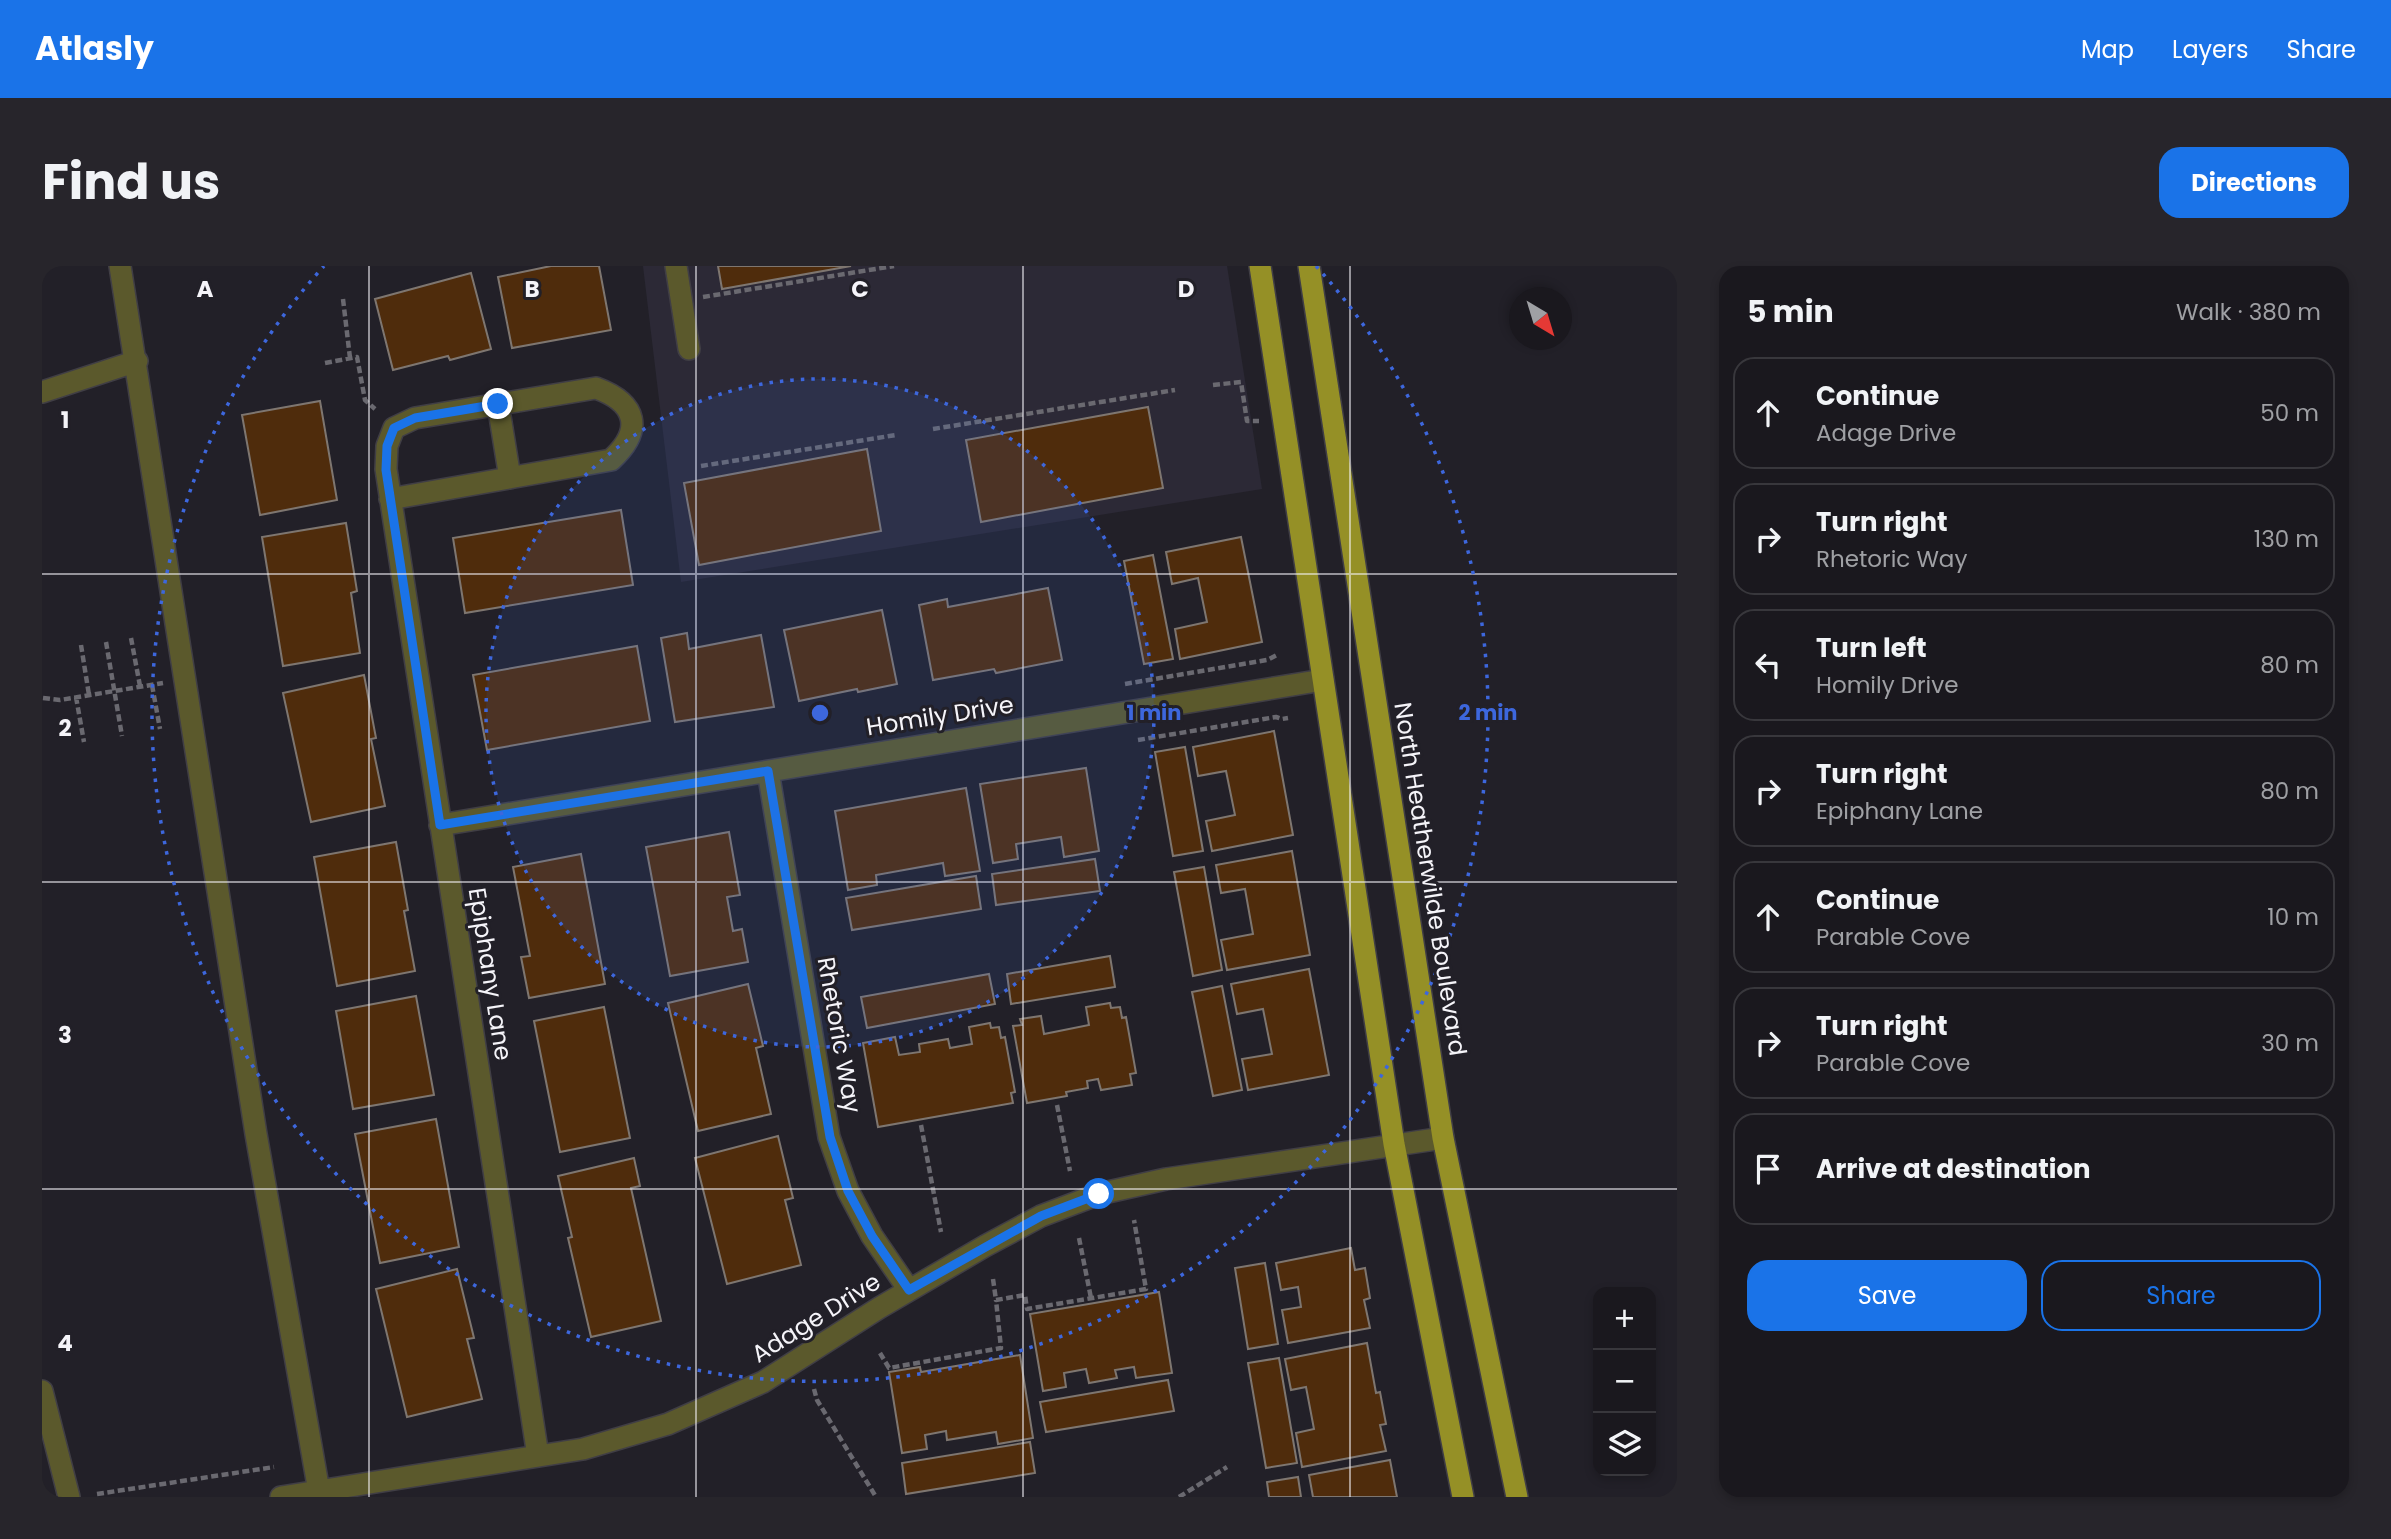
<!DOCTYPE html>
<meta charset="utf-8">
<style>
:root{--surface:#1a181e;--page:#27252b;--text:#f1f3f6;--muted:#9fa0a4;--line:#38373c;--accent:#1a73e8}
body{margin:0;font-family:Poppins,sans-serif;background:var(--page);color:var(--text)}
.controls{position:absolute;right:21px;bottom:21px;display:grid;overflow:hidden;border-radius:14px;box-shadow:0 4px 10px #0003}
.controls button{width:63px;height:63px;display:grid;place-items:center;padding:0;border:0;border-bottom:2px solid var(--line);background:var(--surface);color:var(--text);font:35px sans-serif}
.compass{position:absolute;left:1467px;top:21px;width:63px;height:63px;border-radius:50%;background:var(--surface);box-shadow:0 4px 10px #0003;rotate:142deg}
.stop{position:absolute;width:21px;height:21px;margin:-16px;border:5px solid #1a73e8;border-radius:50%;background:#fff}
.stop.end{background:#1a73e8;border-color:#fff;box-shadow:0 2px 7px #0008}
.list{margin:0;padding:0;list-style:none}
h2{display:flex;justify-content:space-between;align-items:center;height:91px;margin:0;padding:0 28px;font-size:30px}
h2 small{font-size:23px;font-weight:400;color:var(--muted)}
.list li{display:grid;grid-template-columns:46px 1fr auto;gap:21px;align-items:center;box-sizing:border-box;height:112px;margin:0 14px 14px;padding:0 14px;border:2px solid var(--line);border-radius:21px}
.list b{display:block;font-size:26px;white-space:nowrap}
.list p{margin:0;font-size:23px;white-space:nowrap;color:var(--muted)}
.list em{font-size:23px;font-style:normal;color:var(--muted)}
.actions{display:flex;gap:14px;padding:21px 28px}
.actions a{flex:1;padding:16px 0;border:2px solid var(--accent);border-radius:21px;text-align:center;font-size:24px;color:var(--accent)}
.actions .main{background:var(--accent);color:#fff}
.icon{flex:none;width:38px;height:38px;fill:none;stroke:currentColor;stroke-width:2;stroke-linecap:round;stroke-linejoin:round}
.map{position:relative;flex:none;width:1635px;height:1231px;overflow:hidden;border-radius:21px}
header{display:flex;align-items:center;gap:42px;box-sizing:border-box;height:98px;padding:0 35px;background:var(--accent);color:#fff}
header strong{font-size:33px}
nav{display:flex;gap:38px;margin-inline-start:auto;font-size:24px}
.intro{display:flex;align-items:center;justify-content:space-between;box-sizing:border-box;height:168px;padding:0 42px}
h1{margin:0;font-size:49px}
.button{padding:18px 32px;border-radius:21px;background:var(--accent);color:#fff;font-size:24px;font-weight:700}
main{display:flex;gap:42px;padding:0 42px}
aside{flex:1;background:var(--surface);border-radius:21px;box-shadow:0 4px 10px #0003}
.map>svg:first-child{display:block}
.built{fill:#2c2936}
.building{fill:#4f2c0c;stroke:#7e7670;stroke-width:2}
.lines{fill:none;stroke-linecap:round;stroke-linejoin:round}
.minor-casing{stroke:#403e45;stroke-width:24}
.major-casing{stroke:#403e45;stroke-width:24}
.path{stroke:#6a6970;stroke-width:4.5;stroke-dasharray:7 3.5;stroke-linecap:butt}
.minor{stroke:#5b592c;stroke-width:21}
.major{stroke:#959026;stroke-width:21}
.route{stroke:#1a73e8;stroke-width:9}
.grid{fill:none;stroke:#f5f4f9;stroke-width:2;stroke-opacity:0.55}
.ring{fill:none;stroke:#3d67dd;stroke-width:3.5;stroke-dasharray:3.5 7}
.labels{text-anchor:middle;stroke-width:6;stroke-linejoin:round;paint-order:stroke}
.street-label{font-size:24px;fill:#f5f4f9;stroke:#222028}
.grid-label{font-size:23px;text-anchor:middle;font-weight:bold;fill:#f5f4f9;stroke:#222028;stroke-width:6;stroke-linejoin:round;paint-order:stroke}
.centre{fill:#3d67dd;stroke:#222028;stroke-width:3.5}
.ring-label{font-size:21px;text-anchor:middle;font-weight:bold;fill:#3d67dd;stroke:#222028;stroke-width:6;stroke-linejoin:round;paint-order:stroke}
</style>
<header>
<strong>Atlasly</strong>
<nav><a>Map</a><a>Layers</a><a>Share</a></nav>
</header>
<div class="intro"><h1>Find us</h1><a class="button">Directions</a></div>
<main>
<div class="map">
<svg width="1635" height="1231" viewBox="0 0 1635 1231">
<rect width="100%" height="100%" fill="#222028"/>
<path class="built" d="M 601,0 L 1185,0 L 1220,223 L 639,316 Z"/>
<path class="building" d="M 509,0 L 557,0 L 569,64 L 470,82 L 456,11 Z
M 676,0 L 809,0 L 680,23 Z
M 429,7 L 449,83 L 408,94 L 406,90 L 351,104 L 333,33 Z
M 278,135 L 295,234 L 218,249 L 200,149 Z
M 1106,141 L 1121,222 L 939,256 L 924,174 Z
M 825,183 L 839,265 L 657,299 L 642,217 Z
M 579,244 L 591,319 L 423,347 L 411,272 Z
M 304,257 L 315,325 L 309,327 L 318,387 L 241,400 L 220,271 Z
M 1199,271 L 1220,376 L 1138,393 L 1133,363 L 1165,356 L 1156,312 L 1130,318 L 1124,286 Z
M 1111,289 L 1131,393 L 1102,398 L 1082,295 Z
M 1006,322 L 1020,394 L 954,407 L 952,403 L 891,414 L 877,339 L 905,333 L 906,341 Z
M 840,344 L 855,418 L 816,426 L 815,423 L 757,435 L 742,364 Z
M 645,367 L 647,383 L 719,369 L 732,441 L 633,456 L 619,372 Z
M 595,380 L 608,455 L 445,484 L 431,409 Z
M 322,409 L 334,472 L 329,473 L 343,540 L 269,556 L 241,427 Z
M 1232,465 L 1251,569 L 1170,585 L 1164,555 L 1193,549 L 1184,505 L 1156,510 L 1151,481 Z
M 1143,481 L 1161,585 L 1131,590 L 1113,486 Z
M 1044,502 L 1057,585 L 1022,591 L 1019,571 L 974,578 L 976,593 L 951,597 L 938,518 Z
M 924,522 L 938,605 L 903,610 L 901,597 L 834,609 L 835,619 L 806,624 L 793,545 Z
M 687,566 L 698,629 L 685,631 L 691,665 L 700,663 L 706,696 L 628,710 L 604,581 Z
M 354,576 L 366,644 L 362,645 L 373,705 L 295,720 L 272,591 Z
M 1250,585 L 1268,689 L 1185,704 L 1179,674 L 1211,668 L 1203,623 L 1179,627 L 1174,599 Z
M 539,588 L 563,718 L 487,732 L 479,691 L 488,690 L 471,601 Z
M 1053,593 L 1058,625 L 954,639 L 950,608 Z
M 1162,601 L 1180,704 L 1151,710 L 1132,606 Z
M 934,610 L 939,643 L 810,664 L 804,632 Z
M 1068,690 L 1073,721 L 969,738 L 965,708 Z
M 1267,703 L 1287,809 L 1206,824 L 1200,793 L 1230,788 L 1221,743 L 1195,748 L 1189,718 Z
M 947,708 L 953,738 L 825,762 L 819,731 Z
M 706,718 L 721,780 L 714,782 L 729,848 L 656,865 L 626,737 Z
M 1180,720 L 1200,824 L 1171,830 L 1150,726 Z
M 374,730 L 392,829 L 311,843 L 294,745 Z
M 1068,737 L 1069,742 L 1078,741 L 1080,752 L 1084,751 L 1094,807 L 1088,808 L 1090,819 L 1059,824 L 1056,813 L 1045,815 L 1046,822 L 1024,826 L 1025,830 L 985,837 L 971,760 L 980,759 L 978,753 L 999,750 L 1002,768 L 1047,759 L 1044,741 Z
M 562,741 L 588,872 L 518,886 L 492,755 Z
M 948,757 L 949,762 L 957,761 L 959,772 L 963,771 L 973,826 L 969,827 L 971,837 L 836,861 L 821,777 L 853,771 L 857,789 L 878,786 L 877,778 L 906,773 L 908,782 L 930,778 L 927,761 Z
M 394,853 L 417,981 L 338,997 L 313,868 Z
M 736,870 L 751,932 L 743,934 L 759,999 L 685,1018 L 653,892 Z
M 592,892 L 598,920 L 589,922 L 619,1055 L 549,1071 L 526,972 L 530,971 L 516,910 Z
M 1309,982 L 1313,1004 L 1323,1002 L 1328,1032 L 1322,1034 L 1328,1062 L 1246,1077 L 1240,1044 L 1259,1041 L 1256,1021 L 1239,1024 L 1234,997 Z
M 1223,997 L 1236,1078 L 1206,1083 L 1193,1002 Z
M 415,1003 L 432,1072 L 425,1073 L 440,1133 L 365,1151 L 334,1023 Z
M 1117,1026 L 1130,1107 L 1094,1112 L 1092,1101 L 1073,1104 L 1075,1112 L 1047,1117 L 1044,1103 L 1022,1107 L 1024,1121 L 1001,1125 L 988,1048 Z
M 1325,1077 L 1334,1127 L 1338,1126 L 1344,1158 L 1338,1159 L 1344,1185 L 1260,1201 L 1254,1167 L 1272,1163 L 1264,1121 L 1249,1124 L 1243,1093 Z
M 978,1089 L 991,1172 L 956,1178 L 954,1166 L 905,1174 L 904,1165 L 883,1169 L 885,1183 L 860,1187 L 847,1106 L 878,1101 L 879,1106 Z
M 1237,1092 L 1255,1197 L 1224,1202 L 1206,1097 Z
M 1126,1114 L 1132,1145 L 1004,1166 L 998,1136 Z
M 988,1176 L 993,1207 L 864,1228 L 860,1197 Z
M 1348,1194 L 1355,1231 L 1271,1231 L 1267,1209 Z
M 1256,1211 L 1259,1231 L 1227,1231 L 1225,1216 Z"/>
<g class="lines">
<g class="minor-casing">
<path id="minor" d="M 78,0 L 214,868 L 278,1231
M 634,0 L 647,83
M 0,126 L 95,95
M 456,138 L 468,212
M 348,233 L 569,194 C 602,164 595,137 554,122 L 373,152 L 352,162 L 345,180 L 344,203 L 496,1190
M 726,505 L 787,871 L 806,925 L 830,970 L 867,1024
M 398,559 L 1281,414
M 0,1125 L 27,1231
M 239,1231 L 541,1183 L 626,1158 L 721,1116 L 837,1042 L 943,980 L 999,950 L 1057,928 L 1124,913 L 1401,872"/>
</g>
<g class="major-casing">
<path id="major" d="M 1218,0 L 1352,878 L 1421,1231
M 1267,0 L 1401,872 L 1475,1231"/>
</g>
<path class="path" d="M 661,31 L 852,0
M 301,33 L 308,92
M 283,97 L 315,91 L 323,134 L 333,143
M 1171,119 L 1199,116 L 1205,155 L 1217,155
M 891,163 L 1133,124
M 659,200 L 854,169
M 89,372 L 98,420
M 64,376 L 80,470
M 39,379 L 47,429
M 1083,418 L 1225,394 L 1235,389
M 110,419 L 118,463
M 34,431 L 42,476
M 1,432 L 18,434 L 121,417
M 1096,474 L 1234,451 L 1240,453 L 1246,452
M 1015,839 L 1028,905
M 879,859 L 899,966
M 1037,972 L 1049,1032
M 951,1013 L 954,1034 L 983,1029 L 985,1043 L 1104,1023 L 1092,954
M 838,1087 L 847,1102 L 959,1082 L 954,1034
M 772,1123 L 775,1134 L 834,1231
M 55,1228 L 232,1201
M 1137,1231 L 1185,1201"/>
<use href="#minor" class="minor"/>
<use href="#major" class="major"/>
</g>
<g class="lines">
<path class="route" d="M 456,138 L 373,152 L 352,162 L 345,180 L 344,204 L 398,559 L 726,505 L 788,871 L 806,925 L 830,970 L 867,1024 L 999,950 L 1057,928"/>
</g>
<path class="grid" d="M 327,0 L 327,1231M 654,0 L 654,1231M 981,0 L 981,1231M 1308,0 L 1308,1231M 0,308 L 1635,308M 0,616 L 1635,616M 0,923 L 1635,923"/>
<circle cx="778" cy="447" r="334" fill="#3d67dd" fill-opacity=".12"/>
<g class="ring">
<circle cx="778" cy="447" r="334"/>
<path d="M1274 0A668 668 0 1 1 282 0"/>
</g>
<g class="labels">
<g class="street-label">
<text transform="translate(898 450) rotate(-9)" y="8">Homily Drive</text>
<text transform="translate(1388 613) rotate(81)" y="8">North Heatherwilde Boulevard</text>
<text transform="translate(448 708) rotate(81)" y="8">Epiphany Lane</text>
<text transform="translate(797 769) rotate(80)" y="8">Rhetoric Way</text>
<text transform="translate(774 1052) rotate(-32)" y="8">Adage Drive</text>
</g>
</g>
<g class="grid-label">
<text x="163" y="31">A</text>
<text x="490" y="31">B</text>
<text x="818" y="31">C</text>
<text x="1144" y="31">D</text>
<text x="23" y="162">1</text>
<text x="23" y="470">2</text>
<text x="23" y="777">3</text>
<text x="23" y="1085">4</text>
</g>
<circle cx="778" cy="447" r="10" class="centre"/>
<g class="ring-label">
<text x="1112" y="454">1 min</text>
<text x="1446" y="454">2 min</text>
</g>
</svg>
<div class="controls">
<button>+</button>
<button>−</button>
<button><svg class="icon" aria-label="layers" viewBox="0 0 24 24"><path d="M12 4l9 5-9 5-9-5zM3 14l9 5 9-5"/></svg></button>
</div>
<svg class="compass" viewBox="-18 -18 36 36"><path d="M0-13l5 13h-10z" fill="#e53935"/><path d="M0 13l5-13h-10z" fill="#9fa0a4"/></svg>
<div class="stop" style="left:1057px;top:928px"></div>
<div class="stop end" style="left:456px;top:138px"></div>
</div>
<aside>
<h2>5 min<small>Walk · 380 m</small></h2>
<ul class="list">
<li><svg class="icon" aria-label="ahead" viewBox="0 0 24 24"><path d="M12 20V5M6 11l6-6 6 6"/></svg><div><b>Continue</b><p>Adage Drive</p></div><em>50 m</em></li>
<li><svg class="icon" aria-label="right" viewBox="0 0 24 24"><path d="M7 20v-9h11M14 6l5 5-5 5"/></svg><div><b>Turn right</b><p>Rhetoric Way</p></div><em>130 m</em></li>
<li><svg class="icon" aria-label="left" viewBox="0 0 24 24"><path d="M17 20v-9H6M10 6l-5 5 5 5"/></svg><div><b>Turn left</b><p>Homily Drive</p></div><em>80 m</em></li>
<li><svg class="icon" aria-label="right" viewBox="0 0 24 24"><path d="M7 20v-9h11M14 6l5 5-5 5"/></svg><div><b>Turn right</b><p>Epiphany Lane</p></div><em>80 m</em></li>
<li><svg class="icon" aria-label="ahead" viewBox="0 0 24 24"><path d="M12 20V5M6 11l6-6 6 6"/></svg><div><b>Continue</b><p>Parable Cove</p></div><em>10 m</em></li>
<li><svg class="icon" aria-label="right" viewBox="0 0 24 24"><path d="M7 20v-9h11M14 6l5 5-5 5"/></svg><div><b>Turn right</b><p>Parable Cove</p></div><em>30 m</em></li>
<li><svg class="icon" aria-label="arrive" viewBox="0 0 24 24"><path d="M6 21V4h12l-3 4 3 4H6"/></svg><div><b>Arrive at destination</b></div></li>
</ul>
<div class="actions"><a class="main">Save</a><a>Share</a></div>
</aside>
</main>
